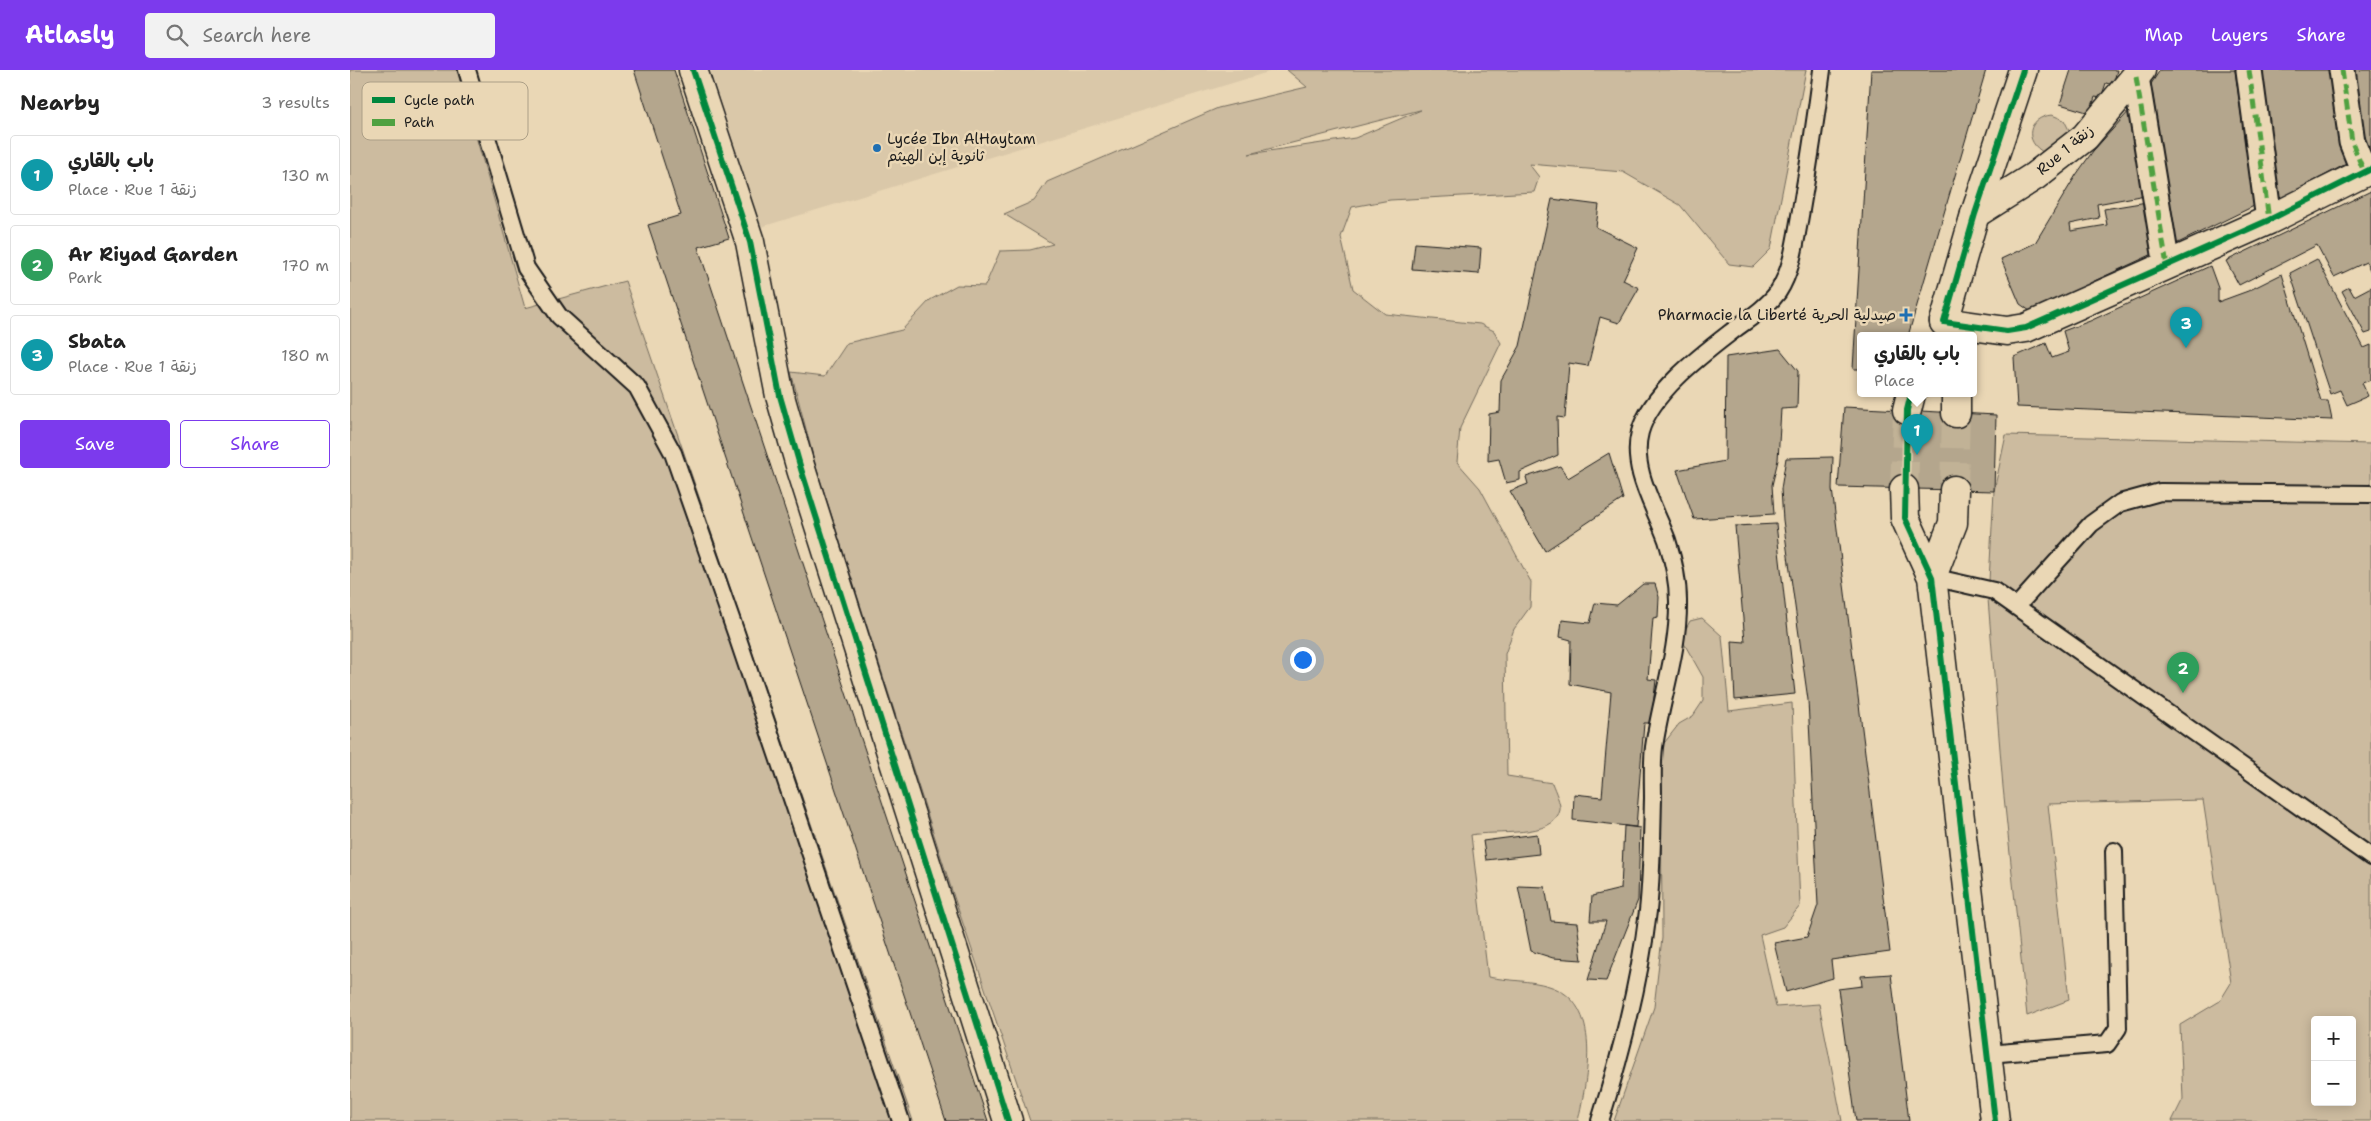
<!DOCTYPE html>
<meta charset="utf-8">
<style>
:root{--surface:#fff;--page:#f2f2f2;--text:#222;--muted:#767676;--line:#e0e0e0;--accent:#7c3aed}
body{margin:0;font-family:"Shantell Sans","Playpen Sans Arabic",sans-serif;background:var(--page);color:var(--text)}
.controls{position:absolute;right:15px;bottom:15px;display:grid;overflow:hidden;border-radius:5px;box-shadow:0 2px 12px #0003}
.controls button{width:45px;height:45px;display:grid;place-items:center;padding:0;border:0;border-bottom:1px solid var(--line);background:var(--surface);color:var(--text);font:25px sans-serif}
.you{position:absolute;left:952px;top:589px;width:18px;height:18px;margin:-12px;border:4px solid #fff;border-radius:50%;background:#1a73e8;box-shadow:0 0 0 8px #1a73e833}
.badge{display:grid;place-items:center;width:32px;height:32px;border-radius:50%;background:var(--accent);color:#fff;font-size:16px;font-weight:700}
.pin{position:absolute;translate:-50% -41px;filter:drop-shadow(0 1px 2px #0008)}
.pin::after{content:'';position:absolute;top:26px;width:18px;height:15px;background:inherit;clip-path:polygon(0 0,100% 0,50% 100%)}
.popup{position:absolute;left:1507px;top:262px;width:120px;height:65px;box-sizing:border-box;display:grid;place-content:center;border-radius:5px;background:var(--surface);filter:drop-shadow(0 1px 4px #0005);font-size:16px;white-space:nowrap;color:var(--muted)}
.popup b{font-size:19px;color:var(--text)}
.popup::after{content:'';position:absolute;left:50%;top:100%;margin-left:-10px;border:10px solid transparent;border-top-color:var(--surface)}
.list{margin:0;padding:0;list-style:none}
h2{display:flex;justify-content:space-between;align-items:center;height:65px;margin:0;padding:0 20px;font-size:21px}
h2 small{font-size:16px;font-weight:400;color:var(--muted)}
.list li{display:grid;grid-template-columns:32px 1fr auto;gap:15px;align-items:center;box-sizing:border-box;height:80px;margin:0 10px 10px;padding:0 10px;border:1px solid var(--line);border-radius:5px}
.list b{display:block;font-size:19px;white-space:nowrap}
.list p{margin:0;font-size:16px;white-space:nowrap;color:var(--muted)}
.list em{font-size:16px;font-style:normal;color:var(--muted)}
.actions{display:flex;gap:10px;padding:15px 20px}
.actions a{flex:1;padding:11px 0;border:1px solid var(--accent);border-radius:5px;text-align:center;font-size:18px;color:var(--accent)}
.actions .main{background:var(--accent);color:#fff}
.icon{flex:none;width:28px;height:28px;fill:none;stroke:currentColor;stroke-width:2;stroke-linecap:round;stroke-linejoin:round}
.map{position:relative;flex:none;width:2021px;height:1051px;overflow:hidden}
header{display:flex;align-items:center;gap:30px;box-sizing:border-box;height:70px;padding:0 25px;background:var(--accent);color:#fff}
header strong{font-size:24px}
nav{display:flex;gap:28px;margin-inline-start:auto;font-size:18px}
.search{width:350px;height:45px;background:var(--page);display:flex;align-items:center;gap:12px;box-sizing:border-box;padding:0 18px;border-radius:5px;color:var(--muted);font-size:19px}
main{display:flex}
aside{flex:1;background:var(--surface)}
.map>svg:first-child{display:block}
.built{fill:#dac8a9}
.green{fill:#ccbb9f;stroke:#746c5e;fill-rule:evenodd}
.building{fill:#b4a68d;stroke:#1c1c1c}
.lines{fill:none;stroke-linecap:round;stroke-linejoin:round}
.tertiary-tunnel{stroke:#c1b296;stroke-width:28;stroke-dasharray:28 14;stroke-linecap:butt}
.service-casing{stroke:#1c1c1c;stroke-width:20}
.pedestrian-casing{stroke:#1c1c1c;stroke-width:29}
.minor-casing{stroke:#1c1c1c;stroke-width:31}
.tertiary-casing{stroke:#1c1c1c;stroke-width:31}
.service{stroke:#ead7b5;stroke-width:16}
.pedestrian{stroke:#ead7b5;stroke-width:25}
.minor{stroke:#ead7b5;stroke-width:28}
.tertiary{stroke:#ead7b5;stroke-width:28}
.quiet{stroke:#4fa141;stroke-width:5;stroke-dasharray:10 5;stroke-linecap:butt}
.cycleway-casing{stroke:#ead7b5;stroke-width:9}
.cycleway{stroke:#00873e;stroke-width:6}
.poi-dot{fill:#1f6fb2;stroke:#ead7b5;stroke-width:2}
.labels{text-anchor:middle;stroke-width:5;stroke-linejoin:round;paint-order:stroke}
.poi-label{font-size:15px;fill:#1c1c1c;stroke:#ead7b5;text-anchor:start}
.street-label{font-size:15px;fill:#1c1c1c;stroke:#ead7b5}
.key{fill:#ead7b5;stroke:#ac9f87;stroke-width:1}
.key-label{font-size:14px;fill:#1c1c1c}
</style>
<header>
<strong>Atlasly</strong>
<div class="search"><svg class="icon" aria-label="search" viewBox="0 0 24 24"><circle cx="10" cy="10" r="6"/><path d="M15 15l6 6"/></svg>Search here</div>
<nav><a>Map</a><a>Layers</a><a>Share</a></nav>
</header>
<main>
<aside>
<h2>Nearby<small>3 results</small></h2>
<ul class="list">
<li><span class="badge" style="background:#0f9aa8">1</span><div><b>باب بالقاري</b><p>Place · Rue 1 زنقة</p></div><em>130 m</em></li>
<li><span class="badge" style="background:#2e9e5b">2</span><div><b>Ar Riyad Garden</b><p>Park</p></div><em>170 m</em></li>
<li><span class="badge" style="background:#0f9aa8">3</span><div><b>Sbata</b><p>Place · Rue 1 زنقة</p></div><em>180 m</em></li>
</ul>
<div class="actions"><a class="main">Save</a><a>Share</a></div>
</aside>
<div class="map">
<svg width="2021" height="1051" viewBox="0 0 2021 1051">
<rect width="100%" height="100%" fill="#ead7b5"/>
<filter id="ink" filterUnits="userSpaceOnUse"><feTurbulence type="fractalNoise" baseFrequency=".02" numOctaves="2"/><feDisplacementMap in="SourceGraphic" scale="10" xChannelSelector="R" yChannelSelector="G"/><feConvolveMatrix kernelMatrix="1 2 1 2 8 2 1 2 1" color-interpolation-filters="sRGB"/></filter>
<g filter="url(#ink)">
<path class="built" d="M 360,0 L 925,0 L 411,157 Z"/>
<path class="green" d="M 0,0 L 107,0 L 175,238 L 275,211 L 563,1051 L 0,1051 Z
M 937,0 L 1456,0 L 1421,179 L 1403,197 L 1379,194 L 1330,135 L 1273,102 L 1179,94 L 1189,107 L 1184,122 L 1040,130 L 1002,137 L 991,167 L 1003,219 L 1035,244 L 1130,254 L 1144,261 L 1151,273 L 1110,358 L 1107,392 L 1130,418 L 1181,512 L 1180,537 L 1164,559 L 1155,584 L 1157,706 L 1202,713 C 1205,721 1211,733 1210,740 C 1205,769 1144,760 1121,765 L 1138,907 C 1158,911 1180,910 1199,916 C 1254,933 1237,1009 1228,1051 L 680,1051 L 603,824 L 466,397 L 441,302 L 475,306 L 497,273 L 552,260 L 580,230 L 607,215 L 635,216 L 650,181 L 680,180 L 703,174 L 654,144 L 684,131 L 697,112 L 868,38 L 957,17 ZM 1071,40 L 1005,68 L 899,84 L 1070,40 Z
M 1702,45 L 1714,50 L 1720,62 L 1695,83 C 1673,72 1677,47 1702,45 Z
M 1656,365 L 2021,374 L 2021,1051 L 1822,1051 L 1833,1029 L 1830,955 L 1870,931 L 1881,913 L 1853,730 L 1698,734 L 1719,930 L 1677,946 L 1653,717 L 1638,529 L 1644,421 ZM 1965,950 L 2002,950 L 2002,1032 L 1965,1032 Z
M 1352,548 L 1372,566 L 1379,641 L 1442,633 L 1450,836 L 1433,857 L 1410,865 L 1426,937 L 1469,934 L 1492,1051 L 1264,1051 L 1304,937 L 1312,868 L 1311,677 L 1329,654 L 1343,646 L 1353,631 L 1353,607 L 1331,568 L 1340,551 Z"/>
<path class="building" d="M 284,0 L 324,0 L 379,168 L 348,177 L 638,1051 L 596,1051 L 298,155 L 331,145 Z
M 1521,0 L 1636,0 L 1558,266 L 1511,266 L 1511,299 L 1503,299 Z
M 1721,0 L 1767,0 L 1763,15 L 1756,13 L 1751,28 L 1745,27 L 1740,43 L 1710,34 Z
M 1810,0 L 1885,0 L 1904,136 L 1826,174 L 1801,14 Z
M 1908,0 L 1980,0 L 1998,93 L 1925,132 Z
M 2003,0 L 2021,0 L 2021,76 L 2015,79 Z
M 1781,39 L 1795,125 L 1747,134 L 1749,148 L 1720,154 L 1721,161 L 1757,155 L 1754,139 L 1797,132 L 1805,183 L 1740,213 L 1742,218 L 1680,241 L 1670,234 L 1651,189 L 1685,173 L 1726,105 L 1743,81 Z
M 2021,121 L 2021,202 L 2016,192 L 1984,207 L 1967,175 L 1889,215 L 1876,191 Z
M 1202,129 L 1249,135 L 1246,157 L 1288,178 L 1273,210 L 1289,218 L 1269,253 L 1250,247 L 1238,296 L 1219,293 L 1215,348 L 1207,347 L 1208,385 L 1170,402 L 1170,410 L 1156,413 L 1149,389 L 1138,391 L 1139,344 L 1150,342 L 1151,310 L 1170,276 Z
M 1065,173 L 1131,178 L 1129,204 L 1062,199 Z
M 1967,189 L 2014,278 L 2021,275 L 2021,310 L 2012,313 L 2018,326 L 1997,335 L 1990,320 L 1980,324 L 1940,203 Z
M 1860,196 L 1868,218 L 1868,232 L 1898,221 L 1932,204 L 1971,331 L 1978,331 L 1982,350 L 1667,337 L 1664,287 L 1696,273 L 1702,288 L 1719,282 L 1713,261 L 1740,251 Z
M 1999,217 L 2004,226 L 2021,217 L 2021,262 L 2015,264 L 1992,221 Z
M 1430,279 L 1448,301 L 1447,338 L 1431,339 L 1428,390 L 1422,415 L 1424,444 L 1344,449 L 1327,400 L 1375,391 L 1376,287 Z
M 1494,337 L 1646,345 L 1644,421 L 1488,417 Z
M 1259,383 L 1273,429 L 1195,481 L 1160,421 L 1178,414 L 1176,407 L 1210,396 L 1218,408 Z
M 1483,387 L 1482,419 L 1540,882 L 1481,890 L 1483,908 L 1436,922 L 1424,873 L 1457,867 L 1468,835 L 1458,630 L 1433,450 L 1431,419 L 1436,388 Z
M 1426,454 L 1445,624 L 1385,630 L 1382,571 L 1395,572 L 1385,456 Z
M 1293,514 L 1305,514 L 1309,527 L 1308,547 L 1303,548 L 1298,609 L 1306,610 L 1301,653 L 1294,653 L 1286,757 L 1223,750 L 1224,724 L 1252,727 L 1261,622 L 1220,614 L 1221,570 L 1210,567 L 1212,550 L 1240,553 L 1245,533 L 1267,535 Z
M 1274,756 L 1290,758 L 1288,830 L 1256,911 L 1238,910 L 1256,851 L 1240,851 L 1242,826 L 1271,819 Z
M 1187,764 L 1189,784 L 1136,790 L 1133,771 Z
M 1168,816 L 1195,817 L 1201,851 L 1227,853 L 1232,890 L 1203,888 L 1181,881 Z
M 1541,904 L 1559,1051 L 1506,1051 L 1488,919 L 1512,916 L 1511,906 Z"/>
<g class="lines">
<path class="tertiary-tunnel" d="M 1554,419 L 1557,340
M 1604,420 L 1606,343"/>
<g class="service-casing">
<path id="service" d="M 117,0 L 176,198 L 209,246 L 287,317 L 323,383 L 386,563 L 551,1051
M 1582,507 L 1644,521 L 2021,787
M 1667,536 L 1741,454 L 1770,433 L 1810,422 L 2021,424
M 1638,984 L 1757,974 L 1768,958 L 1764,781
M 1250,1051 C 1271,984 1290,911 1298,841 C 1302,804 1302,766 1303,728 C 1303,711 1302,693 1304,677 C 1311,628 1329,581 1328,531 C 1328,511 1323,489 1317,470 C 1305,437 1280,399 1290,362 C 1301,322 1354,283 1385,259 C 1400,248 1417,237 1428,222 C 1443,199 1446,167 1451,140 C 1459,94 1466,47 1472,0"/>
</g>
<g class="pedestrian-casing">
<path id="pedestrian" d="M 1899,0 L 1919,150
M 1992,0 L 2002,72 L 2014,102
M 1786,7 L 1817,196"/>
</g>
<g class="minor-casing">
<path id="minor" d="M 343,0 L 400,172 L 430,326 L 451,399 L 658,1051
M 1625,144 L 1685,106 L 1735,67 L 1791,0
M 1594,252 L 1657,261 L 1676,258 L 1919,150 L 2021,99"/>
</g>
<g class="tertiary-casing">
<path id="tertiary" d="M 1594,252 L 1625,144 L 1673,0
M 1557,340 L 1561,324
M 1606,343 L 1606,324
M 1554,419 L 1555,448 L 1582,507 L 1645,1051
M 1582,507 L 1603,453 L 1604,420"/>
</g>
<use href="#service" class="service"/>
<use href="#pedestrian" class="pedestrian"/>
<use href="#minor" class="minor"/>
<use href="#tertiary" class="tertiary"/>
<path class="quiet" d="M 1899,0 L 1919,150
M 1992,0 L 2002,72 L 2014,102
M 1786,7 L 1817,196"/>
<g class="cycleway-casing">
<path id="cycleway" d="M 343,0 L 400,172 L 430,326 L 451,399 L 658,1051
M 1673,0 L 1625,144 L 1594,252 L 1657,261 L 1676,258 L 1919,150 L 2021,99
M 1561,324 L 1557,340 L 1555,448 L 1582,507 L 1645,1051"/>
</g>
<use href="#cycleway" class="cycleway"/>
</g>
</g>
<g class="poi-dot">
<circle cx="527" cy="78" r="5"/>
<path d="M1553.5 237.5h5v5h5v5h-5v5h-5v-5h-5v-5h5z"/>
</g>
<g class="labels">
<g class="poi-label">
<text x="537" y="74">Lycée Ibn AlHaytam<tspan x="537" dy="17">ثانوية إبن الهيثم</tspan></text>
<text x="1546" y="250" text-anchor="end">Pharmacie la Liberté صيدلية الحرية</text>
</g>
<g class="street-label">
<text transform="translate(1715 80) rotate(-40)" y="5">Rue 1 زنقة</text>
</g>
</g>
<rect x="12" y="12" width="166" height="58" rx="8" class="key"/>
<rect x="22" y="27" width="23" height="6" fill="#00873e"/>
<rect x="22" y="49" width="23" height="7" fill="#4fa141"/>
<g class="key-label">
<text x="54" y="35">Cycle path</text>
<text x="54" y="57">Path</text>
</g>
</svg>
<div class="controls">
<button>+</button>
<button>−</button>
</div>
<div class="you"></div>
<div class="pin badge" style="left:1567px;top:385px;background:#0f9aa8">1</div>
<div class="popup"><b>باب بالقاري</b>Place</div>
<div class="pin badge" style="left:1833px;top:623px;background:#2e9e5b">2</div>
<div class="pin badge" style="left:1836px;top:278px;background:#0f9aa8">3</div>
</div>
</main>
